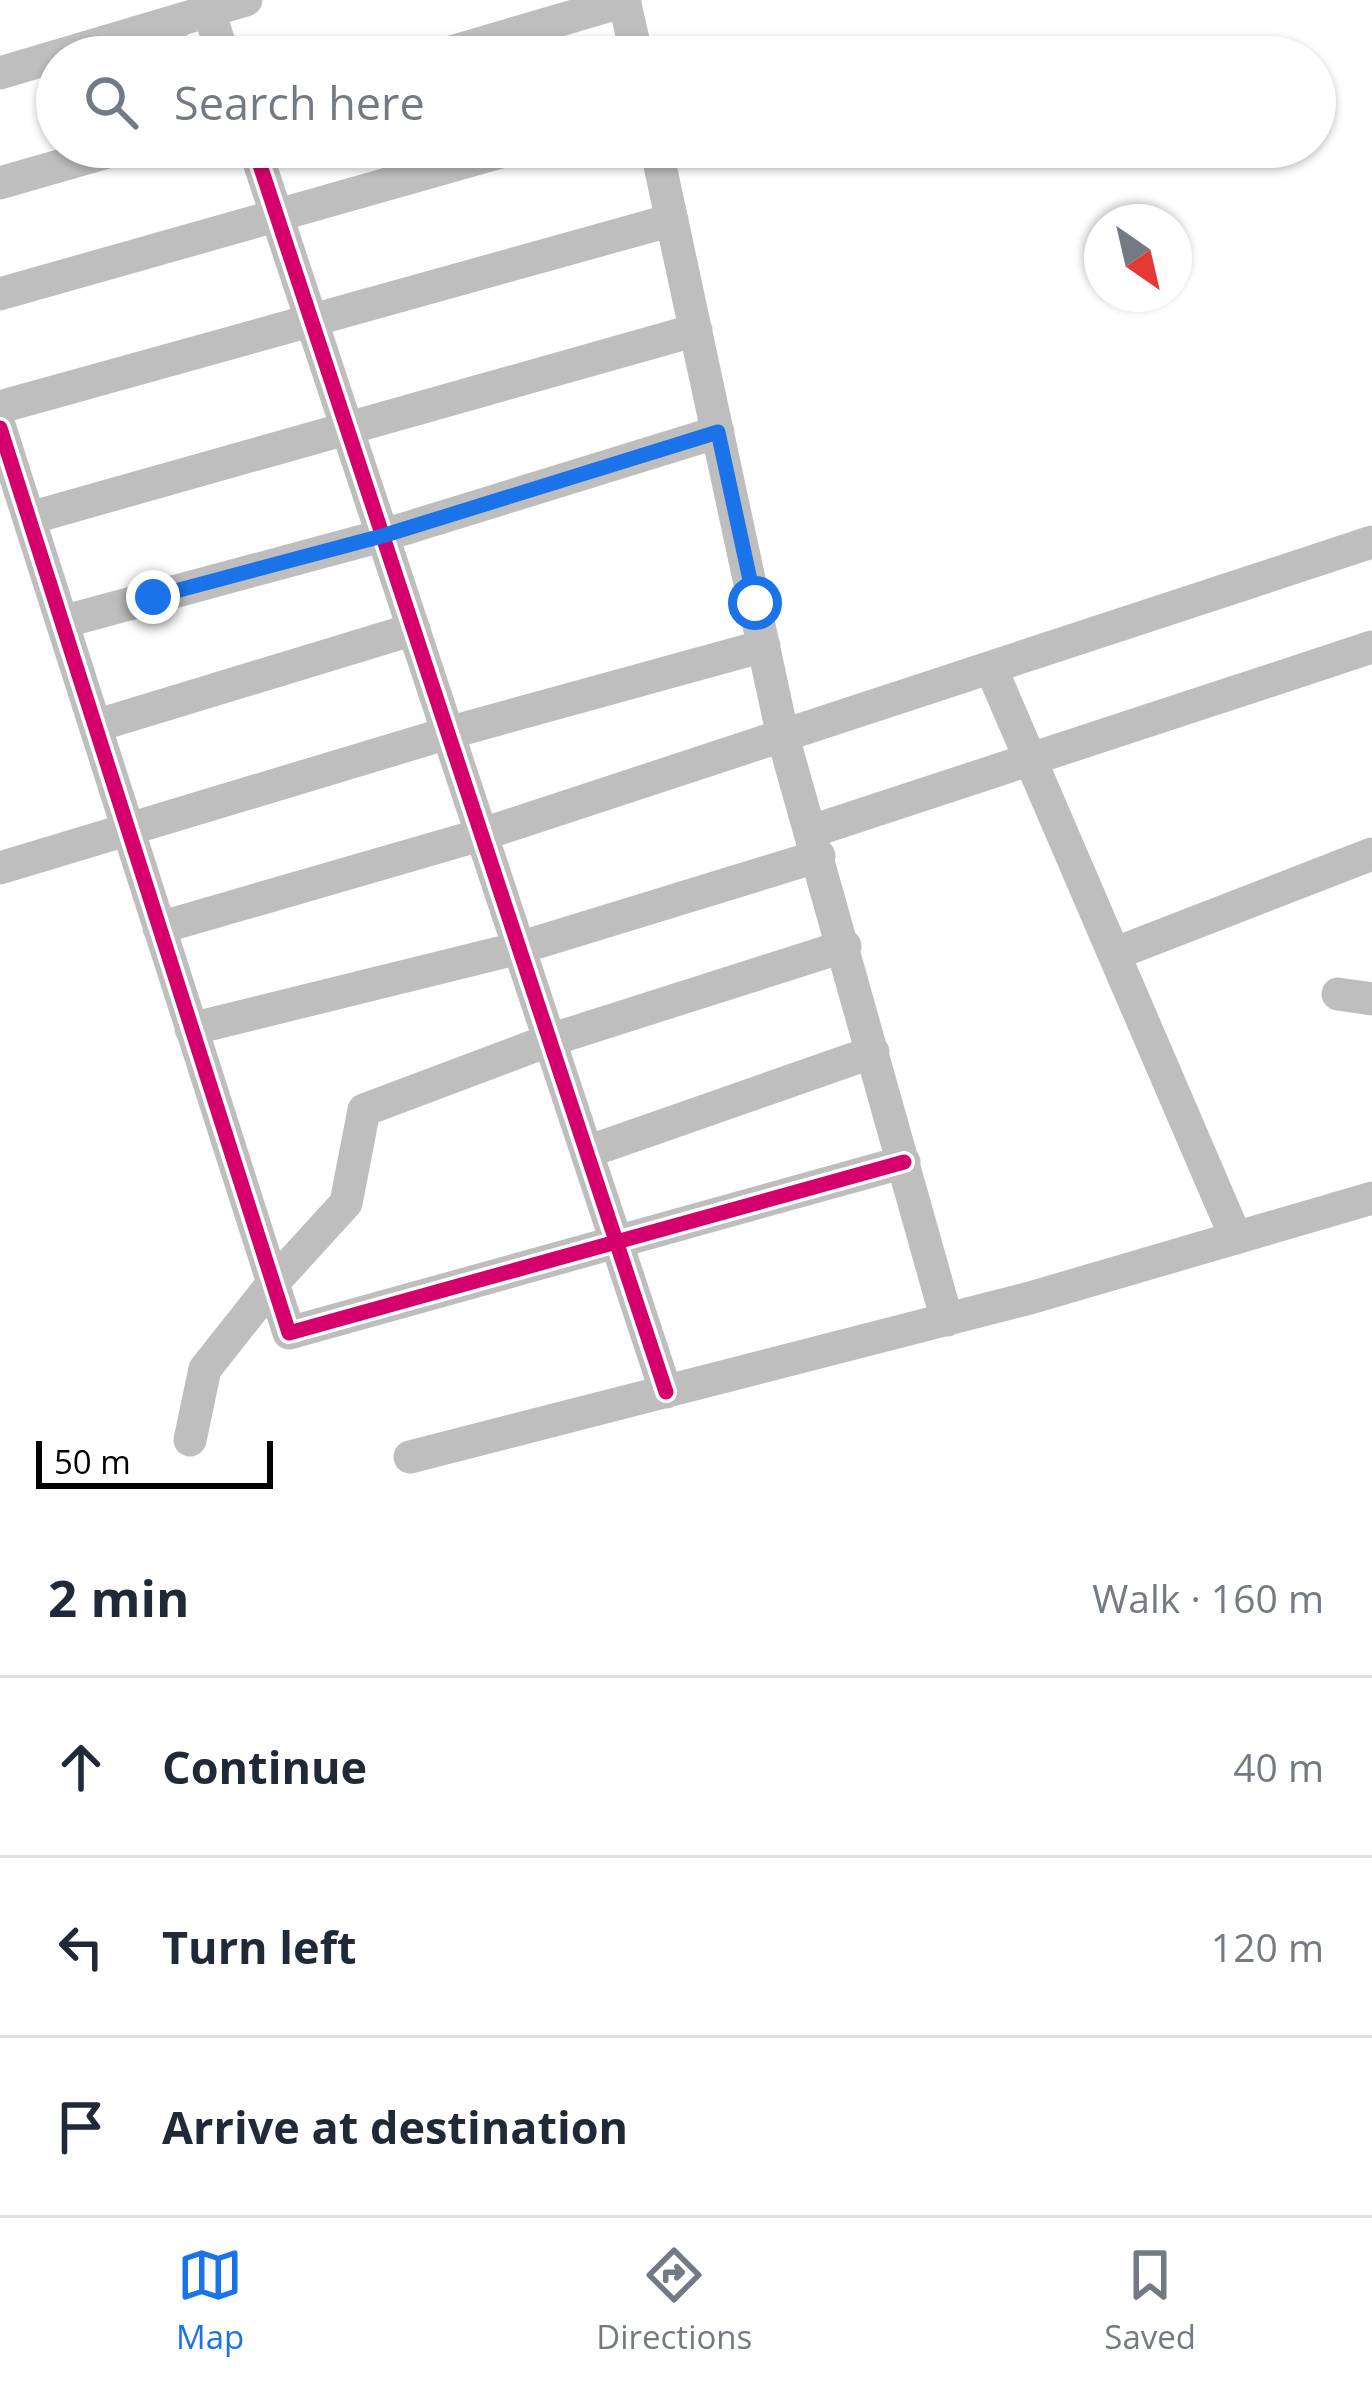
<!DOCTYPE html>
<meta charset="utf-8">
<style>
:root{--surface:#fff;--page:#f2f2f3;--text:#1f2937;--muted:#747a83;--line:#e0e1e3;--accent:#1a73e8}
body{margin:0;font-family:"Open Sans",sans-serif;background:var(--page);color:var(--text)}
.compass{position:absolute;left:1084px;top:204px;width:108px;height:108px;border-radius:50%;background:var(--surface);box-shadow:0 3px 9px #0004;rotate:146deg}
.scale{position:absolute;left:36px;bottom:30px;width:237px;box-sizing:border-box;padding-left:12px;border:6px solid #000;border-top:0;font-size:33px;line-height:42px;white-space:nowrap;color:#000;-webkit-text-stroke:9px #fff;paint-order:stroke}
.stop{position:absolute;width:36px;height:36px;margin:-27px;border:9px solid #1a73e8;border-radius:50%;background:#fff}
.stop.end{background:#1a73e8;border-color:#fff;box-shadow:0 3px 12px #0008}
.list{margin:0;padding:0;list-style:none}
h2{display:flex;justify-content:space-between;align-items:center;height:156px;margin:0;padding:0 48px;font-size:51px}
h2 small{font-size:39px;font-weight:400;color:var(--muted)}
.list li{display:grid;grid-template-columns:78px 1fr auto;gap:36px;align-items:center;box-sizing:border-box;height:180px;padding:0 48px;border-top:3px solid var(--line)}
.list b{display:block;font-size:45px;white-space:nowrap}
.list em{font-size:39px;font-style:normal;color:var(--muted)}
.icon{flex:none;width:66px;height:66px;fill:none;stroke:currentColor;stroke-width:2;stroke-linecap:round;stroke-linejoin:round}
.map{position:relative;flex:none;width:1372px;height:1519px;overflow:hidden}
.search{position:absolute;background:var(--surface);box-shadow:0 3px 9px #0004;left:36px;right:36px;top:36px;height:132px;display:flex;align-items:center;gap:30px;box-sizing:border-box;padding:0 42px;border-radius:66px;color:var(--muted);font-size:45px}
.sheet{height:696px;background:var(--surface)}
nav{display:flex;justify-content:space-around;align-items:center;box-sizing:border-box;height:168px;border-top:3px solid var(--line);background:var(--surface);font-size:33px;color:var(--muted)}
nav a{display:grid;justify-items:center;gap:6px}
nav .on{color:var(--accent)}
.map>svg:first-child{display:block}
.building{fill:#dfdfdf;stroke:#c7c7c7;stroke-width:3}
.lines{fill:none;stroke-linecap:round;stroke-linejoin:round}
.street{stroke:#bebebe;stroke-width:33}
.cycleway-casing{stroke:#fff;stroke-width:22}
.cycleway{stroke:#d6006c;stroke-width:15}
.route{stroke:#1a73e8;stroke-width:15}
</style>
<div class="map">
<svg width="1372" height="1519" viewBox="0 0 1372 1519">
<rect width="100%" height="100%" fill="#fff"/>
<path class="building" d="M 186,36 L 194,57 L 147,57 L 144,50 Z"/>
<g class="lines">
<path class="street" d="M 205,0 L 224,57
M 624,0 L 637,57
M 434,57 L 625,1
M 0,73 L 246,0
M 254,147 L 666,1392
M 656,147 L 783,737 L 947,1320
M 0,183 L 125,147
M 0,294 L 518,147
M 0,407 L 672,220
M 0,428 L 289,1333 L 904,1162
M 30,518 L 696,330
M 62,622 L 381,536 L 718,432
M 991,668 L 1236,1238
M 95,726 L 414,629
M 812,831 L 1372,647
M 0,868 L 448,733 L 764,646
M 159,928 L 480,835 L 1372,542
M 1114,954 L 1372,854
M 1338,994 L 1372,999
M 191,1029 L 519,948 L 819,856
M 587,1152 L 873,1052
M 190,1440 L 205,1369 L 273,1283 L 346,1203 L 364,1110 L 550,1040 L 845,946
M 410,1457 L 1030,1298 L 1372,1198"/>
<g class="cycleway-casing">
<path id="cycleway" d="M 254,147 L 666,1392
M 0,428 L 289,1333 L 904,1162"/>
</g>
<use href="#cycleway" class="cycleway"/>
</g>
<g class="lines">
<path class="route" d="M 153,597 L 382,536 L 718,432 L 755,603"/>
</g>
</svg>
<svg class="compass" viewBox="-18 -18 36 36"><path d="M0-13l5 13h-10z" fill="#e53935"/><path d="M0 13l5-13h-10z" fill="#747a83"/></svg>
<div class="scale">50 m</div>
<div class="stop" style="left:755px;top:603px"></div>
<div class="stop end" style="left:153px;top:597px"></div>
<div class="search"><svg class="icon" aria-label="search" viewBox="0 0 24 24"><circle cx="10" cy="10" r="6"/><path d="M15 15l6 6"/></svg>Search here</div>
</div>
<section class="sheet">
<h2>2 min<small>Walk · 160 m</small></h2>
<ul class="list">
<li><svg class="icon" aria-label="ahead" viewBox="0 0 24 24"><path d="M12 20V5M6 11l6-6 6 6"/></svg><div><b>Continue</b></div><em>40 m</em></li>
<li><svg class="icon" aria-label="left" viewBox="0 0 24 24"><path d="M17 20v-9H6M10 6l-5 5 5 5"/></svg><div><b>Turn left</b></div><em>120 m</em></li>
<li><svg class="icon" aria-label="arrive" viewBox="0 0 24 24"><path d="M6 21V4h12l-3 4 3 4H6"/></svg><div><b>Arrive at destination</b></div></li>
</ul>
</section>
<nav>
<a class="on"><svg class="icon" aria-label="map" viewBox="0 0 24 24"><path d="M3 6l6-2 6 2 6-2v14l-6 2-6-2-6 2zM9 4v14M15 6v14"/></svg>Map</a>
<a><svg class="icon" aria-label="directions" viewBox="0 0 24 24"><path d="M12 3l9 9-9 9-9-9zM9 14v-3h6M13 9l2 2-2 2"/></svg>Directions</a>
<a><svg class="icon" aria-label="saved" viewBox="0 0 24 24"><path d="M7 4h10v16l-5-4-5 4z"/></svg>Saved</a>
</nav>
